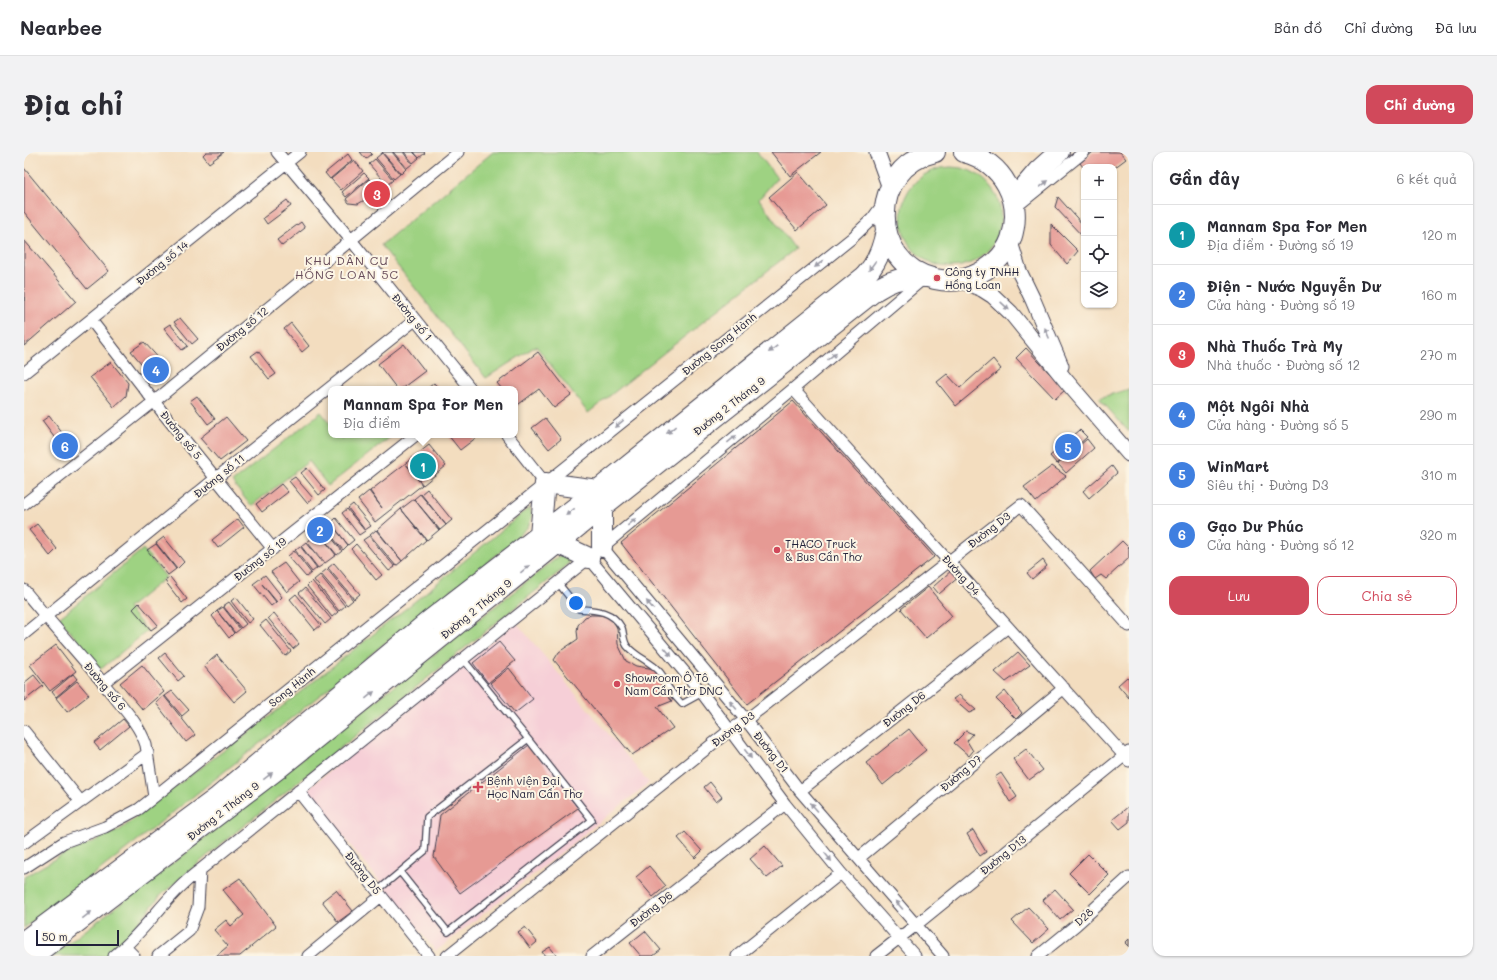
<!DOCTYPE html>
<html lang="vi">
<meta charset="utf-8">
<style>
:root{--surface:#fff;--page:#f2f2f3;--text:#2b2b33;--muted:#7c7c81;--line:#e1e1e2;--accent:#d1495b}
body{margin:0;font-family:Mali,sans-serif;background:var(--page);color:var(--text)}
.controls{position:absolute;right:12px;top:12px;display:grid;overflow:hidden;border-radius:8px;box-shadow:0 1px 3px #0004}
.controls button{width:36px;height:36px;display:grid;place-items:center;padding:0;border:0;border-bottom:1px solid var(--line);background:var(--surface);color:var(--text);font:20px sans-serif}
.scale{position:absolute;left:12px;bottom:10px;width:83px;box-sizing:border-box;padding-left:4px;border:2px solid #22223b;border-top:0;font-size:11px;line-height:14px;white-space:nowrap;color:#22223b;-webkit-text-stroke:3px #fcf5e5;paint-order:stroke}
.you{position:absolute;left:552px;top:451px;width:14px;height:14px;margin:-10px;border:3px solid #fff;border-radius:50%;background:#1a73e8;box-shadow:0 0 0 6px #1a73e833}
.badge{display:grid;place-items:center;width:26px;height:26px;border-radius:50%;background:var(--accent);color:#fff;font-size:13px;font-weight:700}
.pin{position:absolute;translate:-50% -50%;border:2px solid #fff;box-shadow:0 1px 4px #0006}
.popup{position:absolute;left:304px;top:234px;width:190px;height:52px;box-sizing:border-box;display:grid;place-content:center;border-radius:8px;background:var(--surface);filter:drop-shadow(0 1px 3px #0005);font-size:13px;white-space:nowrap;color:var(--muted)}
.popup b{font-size:15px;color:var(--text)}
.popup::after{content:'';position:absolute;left:50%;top:100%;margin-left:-8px;border:8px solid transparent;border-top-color:var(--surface)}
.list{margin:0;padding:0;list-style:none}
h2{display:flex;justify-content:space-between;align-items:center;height:52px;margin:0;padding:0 16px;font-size:17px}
h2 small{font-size:13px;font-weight:400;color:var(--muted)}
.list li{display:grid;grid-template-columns:26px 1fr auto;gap:12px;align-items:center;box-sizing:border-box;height:60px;padding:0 16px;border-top:1px solid var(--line)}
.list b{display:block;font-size:15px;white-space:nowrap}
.list p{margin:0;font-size:13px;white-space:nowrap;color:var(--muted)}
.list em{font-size:13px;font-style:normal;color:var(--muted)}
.actions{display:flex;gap:8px;padding:12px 16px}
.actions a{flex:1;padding:9px 0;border:1px solid var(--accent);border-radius:12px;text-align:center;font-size:14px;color:var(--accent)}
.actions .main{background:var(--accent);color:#fff}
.icon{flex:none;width:22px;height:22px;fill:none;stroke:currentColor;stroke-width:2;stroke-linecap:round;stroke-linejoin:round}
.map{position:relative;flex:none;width:1105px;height:804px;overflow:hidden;border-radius:12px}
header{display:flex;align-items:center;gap:24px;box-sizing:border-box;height:56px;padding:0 20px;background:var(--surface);border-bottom:1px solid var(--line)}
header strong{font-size:19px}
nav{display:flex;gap:22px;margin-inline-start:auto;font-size:14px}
.intro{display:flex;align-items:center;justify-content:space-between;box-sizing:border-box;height:96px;padding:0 24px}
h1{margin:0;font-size:28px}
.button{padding:10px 18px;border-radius:12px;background:var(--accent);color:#fff;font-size:14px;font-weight:700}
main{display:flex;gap:24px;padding:0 24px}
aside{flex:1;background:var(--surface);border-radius:12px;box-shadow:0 1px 3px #0004}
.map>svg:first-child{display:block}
.built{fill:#f6cfd7}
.green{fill:#9ed282;stroke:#607a5e}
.building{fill:#e69a94}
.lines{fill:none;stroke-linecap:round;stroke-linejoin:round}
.lane-casing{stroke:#413e4f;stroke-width:8}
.street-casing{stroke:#413e4f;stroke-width:13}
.secondary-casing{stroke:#413e4f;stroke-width:17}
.highway-casing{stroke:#413e4f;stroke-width:22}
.lane{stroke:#fff;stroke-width:5.5}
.street{stroke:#fff;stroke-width:11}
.secondary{stroke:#fff;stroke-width:15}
.highway{stroke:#fff;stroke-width:20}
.oneway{fill:#9c9ca7}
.poi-dot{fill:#d1495b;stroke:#fcf5e5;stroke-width:1.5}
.labels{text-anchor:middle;stroke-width:4;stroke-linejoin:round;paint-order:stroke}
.street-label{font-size:11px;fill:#22223b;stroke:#fcf5e5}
.poi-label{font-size:11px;fill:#22223b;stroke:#fcf5e5;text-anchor:start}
.neighbourhood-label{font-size:12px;letter-spacing:1px;fill:#674c5a;stroke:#fcf5e5}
</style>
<header>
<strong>Nearbee</strong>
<nav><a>Bản đồ</a><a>Chỉ đường</a><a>Đã lưu</a></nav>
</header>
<div class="intro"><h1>Địa chỉ</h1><a class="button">Chỉ đường</a></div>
<main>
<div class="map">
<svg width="1105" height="804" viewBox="0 0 1105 804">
<rect width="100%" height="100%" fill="#fcf5e5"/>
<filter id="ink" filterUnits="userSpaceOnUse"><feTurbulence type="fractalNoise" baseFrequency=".025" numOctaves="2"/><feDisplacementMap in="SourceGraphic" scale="8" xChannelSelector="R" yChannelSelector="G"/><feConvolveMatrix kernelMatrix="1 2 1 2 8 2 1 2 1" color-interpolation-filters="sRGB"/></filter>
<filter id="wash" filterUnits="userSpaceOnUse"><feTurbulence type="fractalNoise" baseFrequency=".012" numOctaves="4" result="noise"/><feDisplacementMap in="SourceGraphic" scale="16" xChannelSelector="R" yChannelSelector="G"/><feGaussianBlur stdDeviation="0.9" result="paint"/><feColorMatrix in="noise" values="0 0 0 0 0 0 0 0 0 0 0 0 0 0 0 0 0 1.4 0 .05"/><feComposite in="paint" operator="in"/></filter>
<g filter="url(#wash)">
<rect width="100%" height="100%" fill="#f3ddbf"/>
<path class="built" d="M 492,470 L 625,631 L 412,799 L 282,638 Z"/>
<path class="green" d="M 469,0 L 733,0 L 753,26 L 735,47 L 771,97 L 564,261 L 512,194 L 462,226 L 357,93 Z
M877 65a50 50 0 1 1 100 0a50 50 0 1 1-100 0Z
M 1105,237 L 1105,280 L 1075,246 Z
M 297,260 L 307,273 L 307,283 L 315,283 L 318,287 L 324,283 L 369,283 L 304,334 L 285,309 L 227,354 L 208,330 Z
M 506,355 L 508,365 L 504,375 L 484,394 C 322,520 164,652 0,776 L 0,725 L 40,702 L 96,678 L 133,648 L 241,568 L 395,446 Z
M 119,397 L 142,425 L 104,456 L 123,479 L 77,517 L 35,466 Z
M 539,401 L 547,408 L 539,417 L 197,692 L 136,744 L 94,796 L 84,804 L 28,804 L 162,701 L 237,639 Z"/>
<g id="blocks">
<path class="building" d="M 182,0 L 200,0 L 185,11 L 179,3 Z
M 336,0 L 346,0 L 348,2 L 342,7 Z
M 358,0 L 368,0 L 382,17 L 377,22 Z
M 369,0 L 379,0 L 388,12 L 383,16 Z
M 380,0 L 389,0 L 395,6 L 389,11 Z
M 390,0 L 400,0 L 401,1 L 395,6 Z
M 747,0 L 797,0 L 766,24 Z
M 1069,0 L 1096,0 L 1102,7 L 1090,16 L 1059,15 L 1056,11 Z
M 358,1 L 376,22 L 370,27 L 352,6 Z
M 324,2 L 328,8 L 306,27 L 301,21 Z
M 351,7 L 369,28 L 363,33 L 345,12 Z
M 330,8 L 339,19 L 317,38 L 307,27 Z
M 0,16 L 85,119 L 63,137 L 0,60 Z
M 774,20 L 802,53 L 773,78 L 745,45 Z
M 340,21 L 345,26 L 322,45 L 318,40 Z
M 345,27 L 355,39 L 334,52 L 325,51 L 322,47 Z
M 1034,45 L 1060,74 L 1060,86 L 1031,55 Z
M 263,48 L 267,54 L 243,72 L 239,66 Z
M 277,70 L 281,76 L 258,94 L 253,88 Z
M 1027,72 L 1054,99 L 1043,112 L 1027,93 Z
M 0,88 L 52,149 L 0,194 L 0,149 L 2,147 L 0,145 Z
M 156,166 L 174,187 L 168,192 L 150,170 Z
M 267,171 L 285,194 L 278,200 L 260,177 Z
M 146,172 L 164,194 L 158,198 L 140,176 Z
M 120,190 L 139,211 L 134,216 L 122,217 L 107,199 Z
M 380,192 L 401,219 L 377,237 L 373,237 L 354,212 Z
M 1002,196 L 1041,238 L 1031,247 L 992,206 Z
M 234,199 L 252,222 L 245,227 L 227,204 Z
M 514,200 L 547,243 L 530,256 L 515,237 L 491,255 L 491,237 L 478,237 L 473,231 Z
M 969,207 L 977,217 L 932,254 L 913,230 L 923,222 L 936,236 Z
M 87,210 L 104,231 L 102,244 L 90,255 L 66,225 Z
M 410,231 L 415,237 L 403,237 Z
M 173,244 L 191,267 L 184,272 L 166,249 Z
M 769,249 L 910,405 L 723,552 L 597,391 Z
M 25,264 L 43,287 L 36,293 L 18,269 Z
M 202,265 L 222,289 L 196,309 L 176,286 Z
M 521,266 L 537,287 L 525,297 L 508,276 Z
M 1056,278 L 1063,285 L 1033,312 L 1026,304 Z
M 424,283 L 451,283 L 453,285 L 436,298 Z
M 1063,287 L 1070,296 L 1042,321 L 1034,312 Z
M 405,293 L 422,314 L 399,333 L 382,312 L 398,333 L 351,370 L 334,348 L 345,339 L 358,356 L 346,339 Z
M 1028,314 L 1042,324 L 1012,350 L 1000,335 Z
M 1088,314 L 1093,321 L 1065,346 L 1059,339 Z
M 283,316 L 301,338 L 295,343 L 277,321 Z
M 271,325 L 289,346 L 283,351 L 265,329 Z
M 257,332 L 264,340 L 238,360 L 232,352 Z
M 403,337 L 428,368 L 422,373 L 397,342 Z
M 396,342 L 422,373 L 416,378 L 390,347 Z
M 390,347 L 415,378 L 403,388 L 377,357 Z
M 329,352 L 347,374 L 341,378 L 324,356 Z
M 323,357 L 341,379 L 335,383 L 318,361 Z
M 377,357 L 402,388 L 378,409 L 353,378 Z
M 312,366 L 330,388 L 324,393 L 307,371 Z
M 214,367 L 220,375 L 194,396 L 188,388 Z
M 307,371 L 324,393 L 319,398 L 301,376 Z
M 13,372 L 33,397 L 26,404 L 5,378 Z
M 301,377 L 318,399 L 313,403 L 295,381 Z
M 352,378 L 378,409 L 372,414 L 346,383 Z
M 295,381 L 312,403 L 301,411 L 283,390 Z
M 345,384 L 371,415 L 365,419 L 339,388 Z
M 140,385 L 160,410 L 153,417 L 132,391 Z
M 1098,389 L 1105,396 L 1105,406 L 1082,427 L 1077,423 L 1071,427 L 1066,419 Z
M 282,390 L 300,412 L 294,416 L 277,394 Z
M 132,392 L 152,417 L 144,423 L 123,398 Z
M 332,392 L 358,423 L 352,428 L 327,397 Z
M 276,394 L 293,416 L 288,420 L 271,398 Z
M 270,399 L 287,421 L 282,425 L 264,404 Z
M 1019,408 L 1023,414 L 1008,427 L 1003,421 Z
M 260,411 L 275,430 L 263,440 L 247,420 Z
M 310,411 L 336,442 L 330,447 L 304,416 Z
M 303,417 L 329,448 L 323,453 L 297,422 Z
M 929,417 L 936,424 L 915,442 L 909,435 Z
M 241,423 L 258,445 L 253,450 L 238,432 L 252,450 L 247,454 L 229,432 Z
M 296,423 L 321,454 L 315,459 L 290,428 Z
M 146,425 L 163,447 L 158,451 L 141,429 Z
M 288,429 L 314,460 L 308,465 L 283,434 Z
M 904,435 L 928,464 L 902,486 L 877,457 Z
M 281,436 L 307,467 L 301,472 L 275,441 Z
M 272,442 L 297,473 L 291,478 L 266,447 Z
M 212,445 L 229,467 L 224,471 L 207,449 Z
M 205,450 L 222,472 L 217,476 L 199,454 Z
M 115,451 L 134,473 L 127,478 L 109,457 Z
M 199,455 L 216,477 L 211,481 L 193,459 Z
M 193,459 L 210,481 L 205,486 L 188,464 Z
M 250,461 L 275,492 L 269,497 L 244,466 Z
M 567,463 L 576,463 L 585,465 L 590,470 L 593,476 L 594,492 L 602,509 L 612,514 L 631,517 L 637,527 L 637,537 L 648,549 L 633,555 L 649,576 L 608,603 L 530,508 L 535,500 L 554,487 L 553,479 L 554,473 L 561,465 Z
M 242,468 L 267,499 L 261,504 L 236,473 Z
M 475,490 L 491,509 L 464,531 L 449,511 Z
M 32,493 L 52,519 L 26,539 L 6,513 Z
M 994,500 L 1006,513 L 982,530 L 971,520 Z
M 141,501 L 160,524 L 154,529 L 135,506 Z
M 193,503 L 223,539 L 210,550 L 180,514 Z
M 118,513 L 140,540 L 119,558 L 96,531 Z
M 485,516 L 509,547 L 491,561 L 466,531 Z
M 49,522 L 53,527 L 32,545 L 28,540 Z
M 10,523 L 19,534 L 0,549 L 0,531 Z
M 1103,525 L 1105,527 L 1105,546 L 1094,533 Z
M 53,529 L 65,543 L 43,560 L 32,546 Z
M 148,539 L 165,558 L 158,564 L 141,544 Z
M 981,539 L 998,561 L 992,567 L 972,547 Z
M 935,543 L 952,558 L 945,561 L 929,547 Z
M 140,544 L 171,583 L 162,590 L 132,551 Z
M 99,567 L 105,574 L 76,598 L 70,591 Z
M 885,577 L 902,598 L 859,633 L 842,611 Z
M 942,579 L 949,582 L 943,589 L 949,599 L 945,604 L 930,591 Z
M 505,593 L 554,656 L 436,741 L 410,705 L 416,663 Z
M 1002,597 L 1019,618 L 1005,628 L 989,607 Z
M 977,621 L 993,645 L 986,650 L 971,625 Z
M 686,630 L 698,645 L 692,650 L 680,635 Z
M 1105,654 L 1105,670 L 1096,677 L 1088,668 Z
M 949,678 L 962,700 L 956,704 L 943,682 Z
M 661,680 L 678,699 L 671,706 L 654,686 Z
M 741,694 L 758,714 L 743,726 L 726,707 Z
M 1064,702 L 1085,723 L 1066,742 L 1045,721 Z
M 625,714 L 642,734 L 629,745 L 612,725 Z
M 216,726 L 252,774 L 216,804 L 192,804 L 204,794 L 190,778 L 202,768 L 207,774 L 220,763 L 199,738 Z
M 1031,737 L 1049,757 L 1036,768 L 1019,748 Z
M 312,738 L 329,759 L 314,770 L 298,749 Z
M 1004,755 L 1025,777 L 1009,791 L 988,769 Z
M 501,775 L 513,790 L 506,796 L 494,780 Z
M 621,779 L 637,798 L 629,804 L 617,804 L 606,791 Z
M 1105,787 L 1105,795 L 1101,791 Z
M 526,795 L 533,804 L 521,804 L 518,800 Z"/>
</g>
</g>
<g filter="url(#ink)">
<use href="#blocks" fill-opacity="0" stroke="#413e4f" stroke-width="1"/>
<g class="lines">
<g class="lane-casing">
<path id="lane" d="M 534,431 L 555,457 C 573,458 589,459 598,476 C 600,482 599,488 603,494 C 612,505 626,509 635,519 C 640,524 641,530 644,535 C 648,541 653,547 658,552 L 678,541
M 376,720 L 424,780 L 568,668 L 504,587
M 353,739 L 401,699 L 403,665 L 504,587 L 439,507"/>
</g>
<g class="street-casing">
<path id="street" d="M 253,0 L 327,88 L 447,237
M 998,50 L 1060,0
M 67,168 L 139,261 L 249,397
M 0,221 L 276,0
M 769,237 L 1105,609
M 483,283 L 521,331
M 0,352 L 137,244 L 434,0
M 578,395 L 722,568 L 776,639 L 919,804
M 565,406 L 678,541 L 761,652 L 817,721 L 891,804
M 0,438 C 29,474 60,507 88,542 C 101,558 116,574 122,593 L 130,645
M 0,482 L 186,331 L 391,168
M 79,531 L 392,283
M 0,579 L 57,650
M 274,639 L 405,804
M 776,639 L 984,475
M 0,691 L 124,601
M 835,706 L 1040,536
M 0,716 L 40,690 L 81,675 L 115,657 L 130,645 L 828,86 L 848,67 L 859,52
M 101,795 L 110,804
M 90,804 C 122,779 142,743 176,718
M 134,804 L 165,779 L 174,755 L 176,718 L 565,406 L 769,237 L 900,126
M 284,804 L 357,744
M 423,804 L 706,578 L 722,568 L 997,353 L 1105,474
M 568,804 L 761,652
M 713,804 L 817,721
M 852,804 L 892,773 L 1105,600
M 1014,804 L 1052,773 L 1105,725"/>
</g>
<g class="secondary-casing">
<path id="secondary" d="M 853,0 L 866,36
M 986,90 L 995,119 L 1009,148 L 1037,214
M 936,128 L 958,137 L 969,144 L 987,161 L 1043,230 L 1105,302"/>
</g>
<g class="highway-casing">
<path id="highway" d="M 911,0 C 844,15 844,112 911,127 C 924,130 937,129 949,124 C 966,117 981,104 987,87 C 1000,49 979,10 940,0
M 990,47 L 1014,19 L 1035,0
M 578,355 L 578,395
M 516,383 L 521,331 L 574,338
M 533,391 L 565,406
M 0,789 L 194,645 L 405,469 L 574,338 L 841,124 C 853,111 859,96 862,78
M 9,804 L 255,616 L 578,355 L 852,138 C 867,128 883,124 901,125"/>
</g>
<use href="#lane" class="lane"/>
<use href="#street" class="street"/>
<use href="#secondary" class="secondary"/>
<use href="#highway" class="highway"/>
</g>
<defs><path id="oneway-solid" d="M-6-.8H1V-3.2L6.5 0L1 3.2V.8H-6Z"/></defs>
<g class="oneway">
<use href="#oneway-solid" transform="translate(1020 32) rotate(-38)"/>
<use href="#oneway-solid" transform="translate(795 112) rotate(141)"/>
<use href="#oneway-solid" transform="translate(848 114) rotate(125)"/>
<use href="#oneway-solid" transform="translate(981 154) rotate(43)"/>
<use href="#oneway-solid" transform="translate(1023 181) rotate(-113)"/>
<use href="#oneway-solid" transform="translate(749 197) rotate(142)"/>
<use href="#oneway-solid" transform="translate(808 204) rotate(-40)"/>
<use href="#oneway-solid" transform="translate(595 272) rotate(141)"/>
<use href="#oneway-solid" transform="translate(647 278) rotate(141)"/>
<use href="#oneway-solid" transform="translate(708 287) rotate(-39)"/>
<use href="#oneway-solid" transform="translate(546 360) rotate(142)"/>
<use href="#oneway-solid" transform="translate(608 370) rotate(-39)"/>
<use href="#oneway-solid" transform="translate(501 417) rotate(-39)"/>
<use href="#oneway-solid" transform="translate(626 453) rotate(-130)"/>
<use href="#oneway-solid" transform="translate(644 500) rotate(50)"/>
<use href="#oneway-solid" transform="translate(346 543) rotate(-39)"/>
<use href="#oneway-solid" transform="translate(709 553) rotate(-130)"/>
<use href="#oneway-solid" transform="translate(724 602) rotate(53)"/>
<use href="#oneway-solid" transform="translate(244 624) rotate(-38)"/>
<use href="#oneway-solid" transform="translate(790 655) rotate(-131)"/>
<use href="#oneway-solid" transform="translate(804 705) rotate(51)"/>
<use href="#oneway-solid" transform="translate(875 753) rotate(-131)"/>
<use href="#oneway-solid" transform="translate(63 763) rotate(-38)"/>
</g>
</g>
<g class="poi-dot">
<circle cx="913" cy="126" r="4"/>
<circle cx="753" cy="398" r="4"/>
<circle cx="593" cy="532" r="4"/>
<path d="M452 629h4v4h4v4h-4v4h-4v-4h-4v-4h4z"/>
</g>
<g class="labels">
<g class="street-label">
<text transform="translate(138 111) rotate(-39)" y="4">Đường số 14</text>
<text transform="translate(388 165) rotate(51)" y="4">Đường số 1</text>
<text transform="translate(218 177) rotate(-39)" y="4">Đường số 12</text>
<text transform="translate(695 192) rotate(-39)" y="4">Đường Song Hành</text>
<text transform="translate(705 254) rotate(-38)" y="4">Đường 2 Tháng 9</text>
<text transform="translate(157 283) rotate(51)" y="4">Đường số 5</text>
<text transform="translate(195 324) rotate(-39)" y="4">Đường số 11</text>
<text transform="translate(965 378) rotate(-38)" y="4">Đường D3</text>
<text transform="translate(236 407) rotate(-38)" y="4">Đường số 19</text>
<text transform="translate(937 423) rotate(48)" y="4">Đường D4</text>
<text transform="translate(452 457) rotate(-39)" y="4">Đường 2 Tháng 9</text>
<text transform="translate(81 534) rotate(50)" y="4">Đường số 6</text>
<text transform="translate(268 535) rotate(-39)" y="4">Song Hành</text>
<text transform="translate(880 557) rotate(-38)" y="4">Đường D6</text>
<text transform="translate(709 577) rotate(-37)" y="4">Đường D3</text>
<text transform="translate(747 600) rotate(52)" y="4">Đường D1</text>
<text transform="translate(937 621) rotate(-40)" y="4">Đường D7</text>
<text transform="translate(199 659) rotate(-38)" y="4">Đường 2 Tháng 9</text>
<text transform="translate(979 703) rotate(-39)" y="4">Đường D13</text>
<text transform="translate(339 721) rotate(52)" y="4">Đường D5</text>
<text transform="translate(627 757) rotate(-38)" y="4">Đường D6</text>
<text transform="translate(1060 765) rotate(-42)" y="4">D28</text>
</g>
<g class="poi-label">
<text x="921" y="124">Công ty TNHH<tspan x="921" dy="13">Hồng Loan</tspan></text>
<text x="761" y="396">THACO Truck<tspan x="761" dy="13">&amp; Bus Cần Thơ</tspan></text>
<text x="601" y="530">Showroom Ô Tô<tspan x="601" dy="13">Nam Cần Thơ DNC</tspan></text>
<text x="463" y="633">Bệnh viện Đại<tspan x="463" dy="13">Học Nam Cần Thơ</tspan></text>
</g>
<g class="neighbourhood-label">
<text x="323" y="113">KHU DÂN CƯ<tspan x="323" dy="14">HỒNG LOAN 5C</tspan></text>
</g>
</g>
</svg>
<div class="controls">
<button>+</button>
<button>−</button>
<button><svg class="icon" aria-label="locate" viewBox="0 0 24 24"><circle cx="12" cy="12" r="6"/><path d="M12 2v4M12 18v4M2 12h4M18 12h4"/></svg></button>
<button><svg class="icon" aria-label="layers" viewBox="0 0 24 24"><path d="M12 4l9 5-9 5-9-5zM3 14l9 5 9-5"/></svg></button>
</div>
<div class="scale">50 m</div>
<div class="you"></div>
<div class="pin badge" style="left:399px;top:314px;background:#0f9aa8">1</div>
<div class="popup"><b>Mannam Spa For Men</b>Địa điểm</div>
<div class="pin badge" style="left:296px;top:378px;background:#3f7fe0">2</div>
<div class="pin badge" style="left:353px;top:42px;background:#e0444e">3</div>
<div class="pin badge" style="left:132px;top:218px;background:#3f7fe0">4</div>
<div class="pin badge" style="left:1044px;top:295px;background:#3f7fe0">5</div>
<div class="pin badge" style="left:41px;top:294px;background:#3f7fe0">6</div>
</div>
<aside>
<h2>Gần đây<small>6 kết quả</small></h2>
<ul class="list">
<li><span class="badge" style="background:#0f9aa8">1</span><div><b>Mannam Spa For Men</b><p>Địa điểm · Đường số 19</p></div><em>120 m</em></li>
<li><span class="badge" style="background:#3f7fe0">2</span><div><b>Điện - Nước Nguyễn Dư</b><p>Cửa hàng · Đường số 19</p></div><em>160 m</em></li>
<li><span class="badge" style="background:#e0444e">3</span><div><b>Nhà Thuốc Trà My</b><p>Nhà thuốc · Đường số 12</p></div><em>270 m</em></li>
<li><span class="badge" style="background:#3f7fe0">4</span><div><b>Một Ngôi Nhà</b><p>Cửa hàng · Đường số 5</p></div><em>290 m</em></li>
<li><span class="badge" style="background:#3f7fe0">5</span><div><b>WinMart</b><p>Siêu thị · Đường D3</p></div><em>310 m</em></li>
<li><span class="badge" style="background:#3f7fe0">6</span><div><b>Gạo Dư Phúc</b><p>Cửa hàng · Đường số 12</p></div><em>320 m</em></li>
</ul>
<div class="actions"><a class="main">Lưu</a><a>Chia sẻ</a></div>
</aside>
</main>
